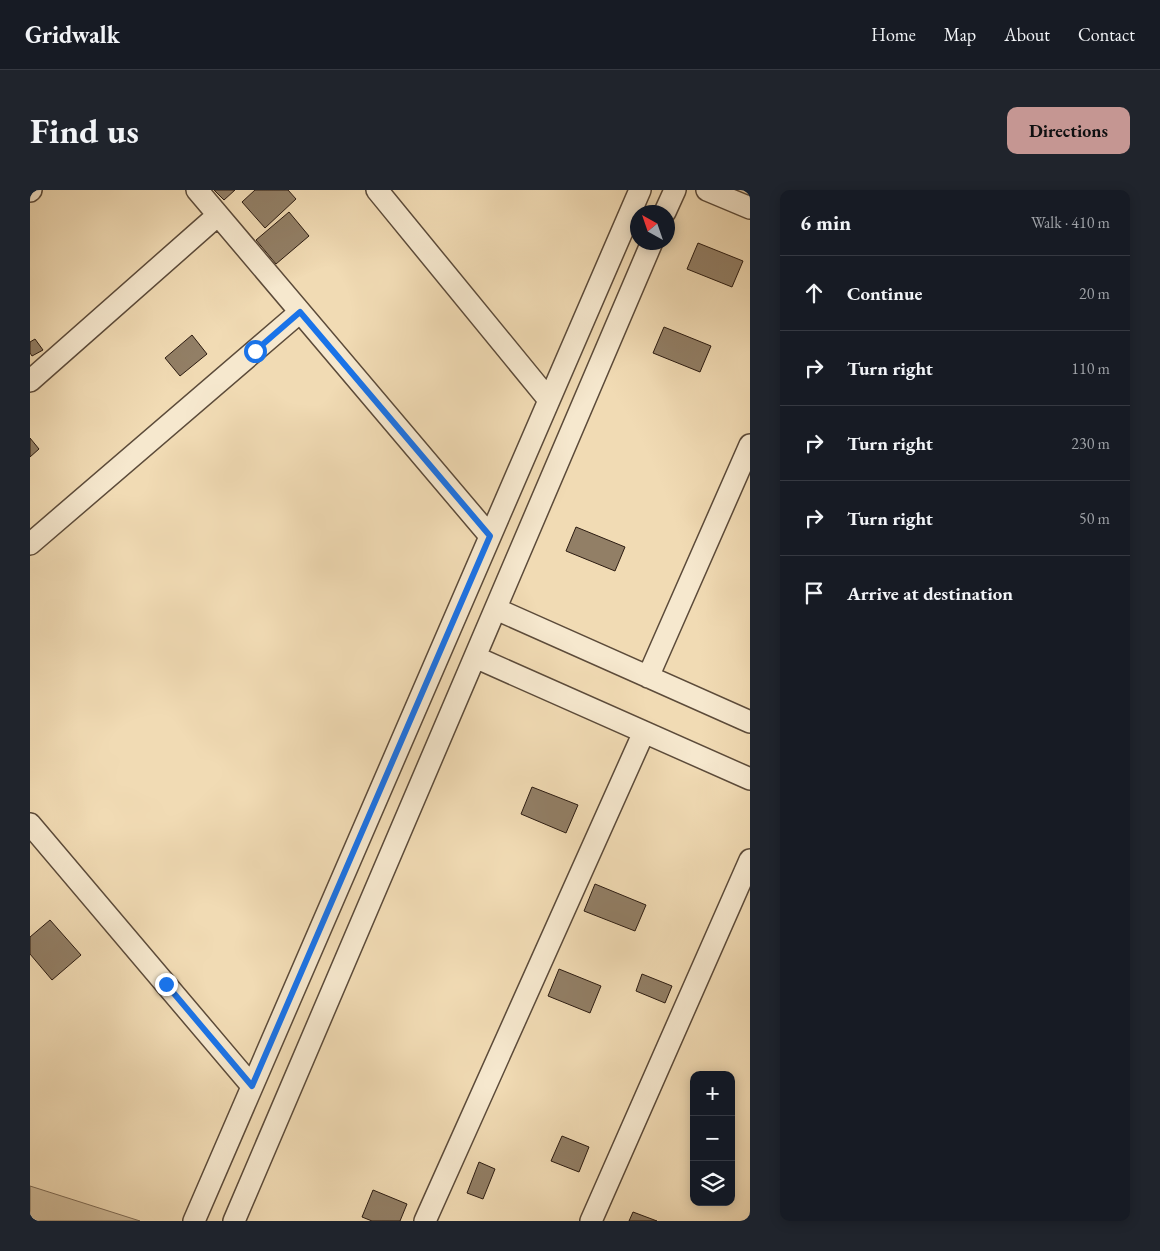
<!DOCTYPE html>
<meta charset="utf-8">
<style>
:root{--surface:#171b24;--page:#20242c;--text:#f1f3f6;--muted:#9ea1a6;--line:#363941;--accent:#c59692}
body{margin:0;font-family:"EB Garamond",serif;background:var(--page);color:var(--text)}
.controls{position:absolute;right:15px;bottom:15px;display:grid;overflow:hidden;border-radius:10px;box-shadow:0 2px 12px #0003}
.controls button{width:45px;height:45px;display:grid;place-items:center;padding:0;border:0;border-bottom:1px solid var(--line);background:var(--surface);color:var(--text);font:25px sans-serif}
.compass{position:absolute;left:600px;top:15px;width:45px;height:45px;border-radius:50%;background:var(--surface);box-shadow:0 2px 12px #0003;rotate:320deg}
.stop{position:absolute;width:15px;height:15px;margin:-11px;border:4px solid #1a73e8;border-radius:50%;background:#fff}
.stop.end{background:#1a73e8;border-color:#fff;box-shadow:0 1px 5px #0008}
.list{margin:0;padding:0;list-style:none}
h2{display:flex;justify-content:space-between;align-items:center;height:65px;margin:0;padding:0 20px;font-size:21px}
h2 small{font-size:16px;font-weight:400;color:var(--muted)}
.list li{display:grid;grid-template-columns:32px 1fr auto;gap:15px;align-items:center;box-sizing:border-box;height:75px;padding:0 20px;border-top:1px solid var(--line)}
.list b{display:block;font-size:19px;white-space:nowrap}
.list em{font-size:16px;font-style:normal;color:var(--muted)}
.icon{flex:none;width:28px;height:28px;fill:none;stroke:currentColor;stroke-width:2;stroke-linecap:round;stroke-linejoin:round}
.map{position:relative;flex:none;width:720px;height:1031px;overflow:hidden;border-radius:10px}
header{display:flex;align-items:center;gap:30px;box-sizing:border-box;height:70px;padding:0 25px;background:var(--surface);border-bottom:1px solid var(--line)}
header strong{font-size:24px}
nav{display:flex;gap:28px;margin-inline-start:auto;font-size:18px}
.intro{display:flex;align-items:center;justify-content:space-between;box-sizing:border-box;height:120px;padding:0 30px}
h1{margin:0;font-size:35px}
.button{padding:12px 22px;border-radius:10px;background:var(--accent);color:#111;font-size:18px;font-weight:700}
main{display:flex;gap:30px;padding:0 30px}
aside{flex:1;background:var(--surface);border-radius:10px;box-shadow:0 2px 12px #0003}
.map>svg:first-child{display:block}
.green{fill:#cfba98;stroke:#7d6a54}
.building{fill:#927f66;stroke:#2b1b11}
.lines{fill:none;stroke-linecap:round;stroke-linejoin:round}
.minor-casing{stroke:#5c4b3a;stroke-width:24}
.minor{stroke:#f6e8ce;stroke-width:21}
.route{stroke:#1a73e8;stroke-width:6}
</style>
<header>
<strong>Gridwalk</strong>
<nav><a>Home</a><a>Map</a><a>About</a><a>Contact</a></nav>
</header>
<div class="intro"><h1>Find us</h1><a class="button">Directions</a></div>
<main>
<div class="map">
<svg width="720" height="1031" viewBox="0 0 720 1031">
<rect width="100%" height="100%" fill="#f1dbb4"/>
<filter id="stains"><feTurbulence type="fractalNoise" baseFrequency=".004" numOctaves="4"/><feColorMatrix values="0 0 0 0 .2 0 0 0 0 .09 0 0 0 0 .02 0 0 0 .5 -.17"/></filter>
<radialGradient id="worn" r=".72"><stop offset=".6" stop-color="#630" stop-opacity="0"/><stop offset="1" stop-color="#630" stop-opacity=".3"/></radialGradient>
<path class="green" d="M 0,996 L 110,1031 L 0,1031 Z"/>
<path class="building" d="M 184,0 L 205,0 L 194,10 Z
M 225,0 L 258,0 L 266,9 L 235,38 L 212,12 Z
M 259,22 L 279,46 L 246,74 L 226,50 Z
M 668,53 L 713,71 L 702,97 L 657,79 Z
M 634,137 L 681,156 L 670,182 L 623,163 Z
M 162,145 L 177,164 L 150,186 L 135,168 Z
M 5,149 L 13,160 L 2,166 L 0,163 L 0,152 Z
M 0,248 L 9,259 L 0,267 Z
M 546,337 L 595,357 L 585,381 L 536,361 Z
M 502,597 L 548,615 L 536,643 L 491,624 Z
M 565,694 L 616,715 L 605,741 L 554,721 Z
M 20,730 L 51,765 L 22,790 L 0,764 L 0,747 Z
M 529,779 L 571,796 L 560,823 L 518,806 Z
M 612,784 L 642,796 L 635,813 L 606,801 Z
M 532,946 L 559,957 L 549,982 L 521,971 Z
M 449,972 L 465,979 L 453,1009 L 437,1003 Z
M 343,1000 L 377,1014 L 370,1031 L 342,1031 L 332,1027 Z
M 603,1022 L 627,1031 L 599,1031 Z"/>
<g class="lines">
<g class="minor-casing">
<path id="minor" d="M 167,0 L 460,346
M 347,0 L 519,210
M 677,0 L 720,18
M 0,1 L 1,0
M 635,22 L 645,0
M 0,191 L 188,25
M 0,354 L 270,122
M 466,419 L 720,532
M 445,467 L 720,589
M 618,487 L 720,255
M 0,634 L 222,896
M 164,1031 L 610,0
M 204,1031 L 622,52
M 395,1031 L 614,542
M 561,1031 L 720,670"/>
</g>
<use href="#minor" class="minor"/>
</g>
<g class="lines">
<path class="route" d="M 136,794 L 222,896 L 460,346 L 270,122 L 225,161"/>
</g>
<rect width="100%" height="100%" filter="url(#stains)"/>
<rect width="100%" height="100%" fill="url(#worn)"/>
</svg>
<div class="controls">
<button>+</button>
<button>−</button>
<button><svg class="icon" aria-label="layers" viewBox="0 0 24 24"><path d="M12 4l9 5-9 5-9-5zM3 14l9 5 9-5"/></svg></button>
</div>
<svg class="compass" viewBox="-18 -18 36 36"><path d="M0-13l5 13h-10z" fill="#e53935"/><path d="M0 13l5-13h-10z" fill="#9ea1a6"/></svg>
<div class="stop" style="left:225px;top:161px"></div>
<div class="stop end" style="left:136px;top:794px"></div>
</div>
<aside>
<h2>6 min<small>Walk · 410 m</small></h2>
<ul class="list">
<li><svg class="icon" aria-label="ahead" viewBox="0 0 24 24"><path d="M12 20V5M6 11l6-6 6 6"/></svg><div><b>Continue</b></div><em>20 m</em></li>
<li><svg class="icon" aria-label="right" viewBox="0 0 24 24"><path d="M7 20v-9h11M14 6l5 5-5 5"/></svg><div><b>Turn right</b></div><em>110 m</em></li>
<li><svg class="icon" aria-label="right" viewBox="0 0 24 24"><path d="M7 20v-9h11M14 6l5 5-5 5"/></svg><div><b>Turn right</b></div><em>230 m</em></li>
<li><svg class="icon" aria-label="right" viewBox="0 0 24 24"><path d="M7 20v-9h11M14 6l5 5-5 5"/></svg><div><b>Turn right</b></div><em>50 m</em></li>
<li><svg class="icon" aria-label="arrive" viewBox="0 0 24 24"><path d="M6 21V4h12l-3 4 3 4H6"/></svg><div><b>Arrive at destination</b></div></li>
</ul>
</aside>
</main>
